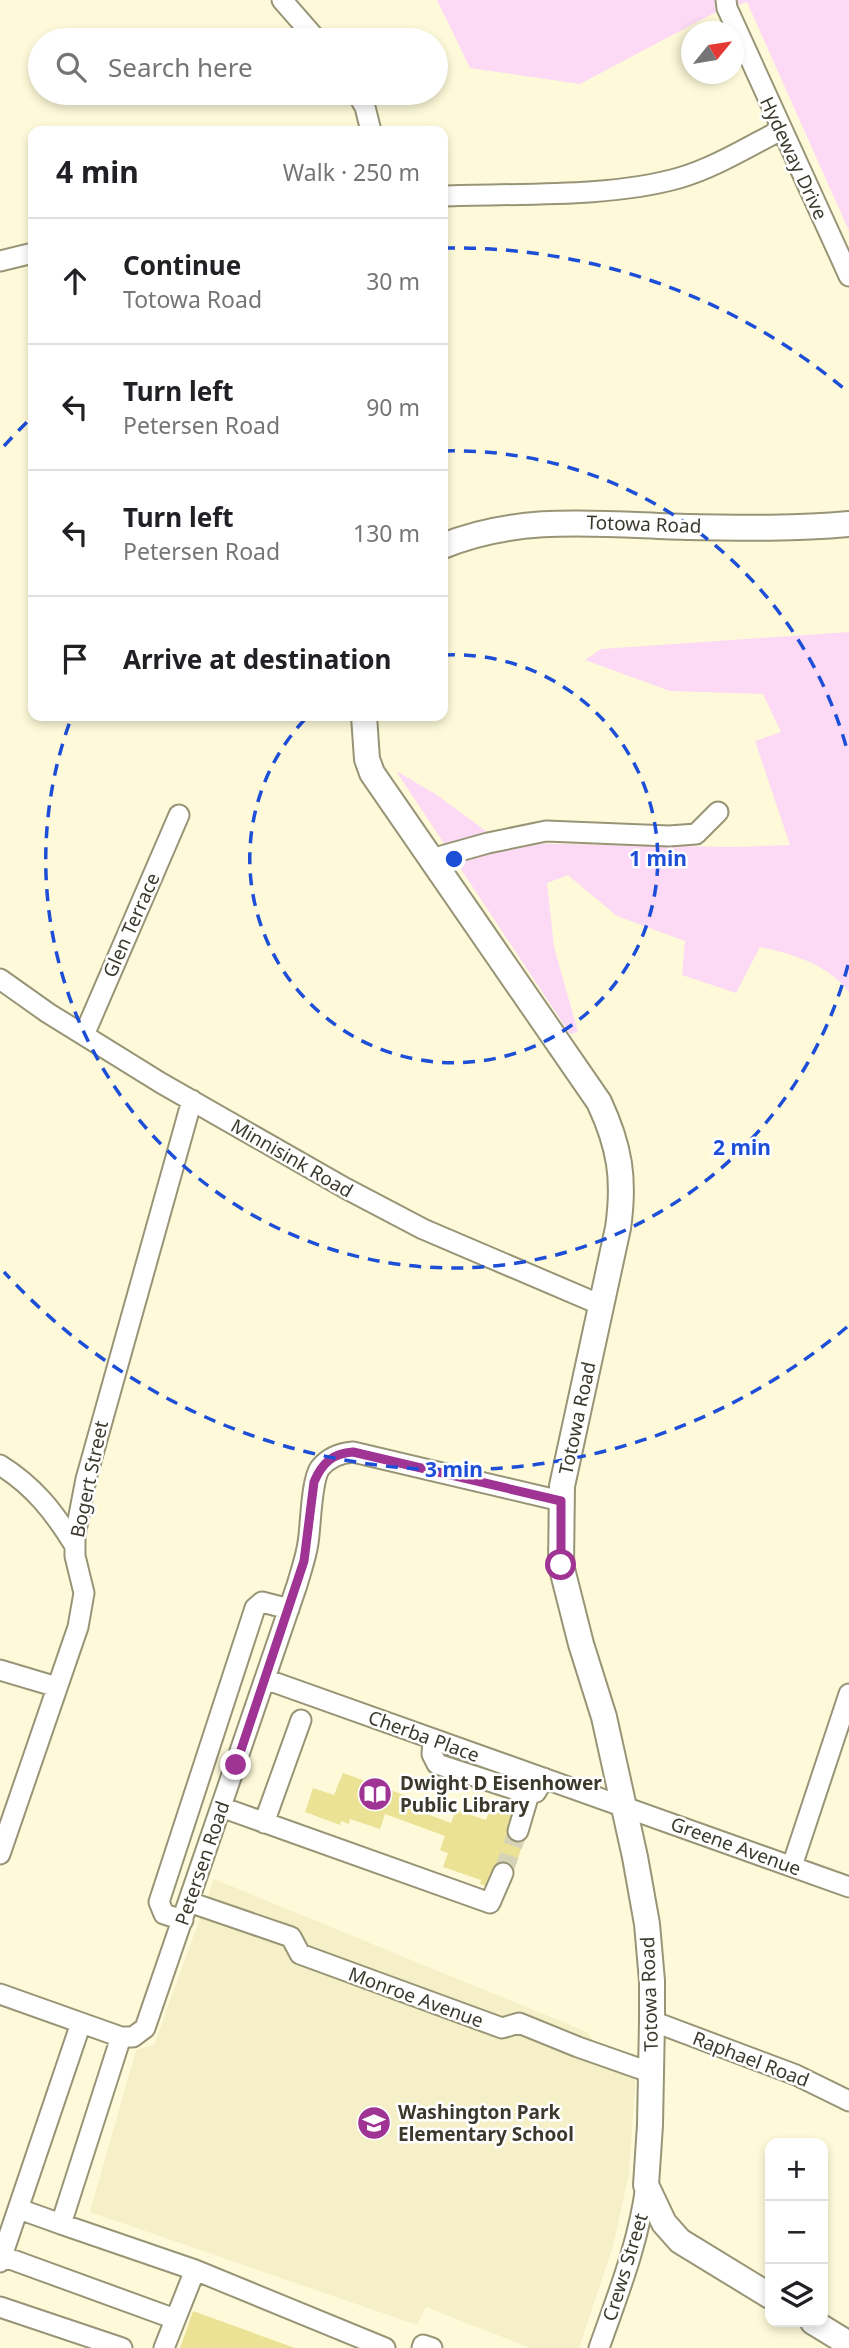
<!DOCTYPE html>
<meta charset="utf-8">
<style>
:root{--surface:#fff;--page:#f6f6f6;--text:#202124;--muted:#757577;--line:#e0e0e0}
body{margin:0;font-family:"Noto Sans",sans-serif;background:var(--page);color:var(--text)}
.controls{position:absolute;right:21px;bottom:21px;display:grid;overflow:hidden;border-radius:14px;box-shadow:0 4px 10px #0003}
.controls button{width:63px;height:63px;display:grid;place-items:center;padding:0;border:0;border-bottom:2px solid var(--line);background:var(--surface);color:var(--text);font:35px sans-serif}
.compass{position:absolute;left:681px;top:21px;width:63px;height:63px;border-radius:50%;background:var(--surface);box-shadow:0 4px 10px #0003;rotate:60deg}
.stop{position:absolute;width:21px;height:21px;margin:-16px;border:5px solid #a03495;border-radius:50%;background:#fff}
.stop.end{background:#a03495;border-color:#fff;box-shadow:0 2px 7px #0008}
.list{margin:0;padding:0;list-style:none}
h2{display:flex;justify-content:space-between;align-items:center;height:91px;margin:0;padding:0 28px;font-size:30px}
h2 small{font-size:23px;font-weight:400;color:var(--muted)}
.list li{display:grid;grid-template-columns:46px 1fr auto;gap:21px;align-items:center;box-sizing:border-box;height:126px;padding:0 28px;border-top:2px solid var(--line)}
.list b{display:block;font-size:26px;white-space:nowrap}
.list p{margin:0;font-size:23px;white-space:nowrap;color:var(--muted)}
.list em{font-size:23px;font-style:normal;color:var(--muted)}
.icon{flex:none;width:38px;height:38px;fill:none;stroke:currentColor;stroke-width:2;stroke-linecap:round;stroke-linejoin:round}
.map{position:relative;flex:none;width:849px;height:2348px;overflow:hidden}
.search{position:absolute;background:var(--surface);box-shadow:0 4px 10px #0003;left:28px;top:28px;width:420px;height:77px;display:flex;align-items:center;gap:18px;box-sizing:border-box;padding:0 24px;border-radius:38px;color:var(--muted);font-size:26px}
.panel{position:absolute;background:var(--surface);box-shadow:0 4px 10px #0003;left:28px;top:126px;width:420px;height:595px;border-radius:14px}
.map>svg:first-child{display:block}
.built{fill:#f5f0c7}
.green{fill:#fcdaf6}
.building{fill:#ece296}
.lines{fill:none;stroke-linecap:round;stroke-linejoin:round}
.minor-tunnel{stroke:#d7d3b6;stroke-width:19;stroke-dasharray:19 10;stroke-linecap:butt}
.minor-casing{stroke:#989576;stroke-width:23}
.major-casing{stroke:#989576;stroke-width:28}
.minor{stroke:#fff;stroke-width:19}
.major{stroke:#fff;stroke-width:24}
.route{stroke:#a03495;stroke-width:9}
.ring{fill:none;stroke:#1d4ed8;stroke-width:3.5;stroke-dasharray:12 9}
.labels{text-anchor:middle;stroke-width:5;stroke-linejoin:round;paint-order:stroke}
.street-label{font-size:19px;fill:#3b392c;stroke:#fff}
.poi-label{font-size:19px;font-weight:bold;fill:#3b392c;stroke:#fff;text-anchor:start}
.centre{fill:#1d4ed8;stroke:#fff;stroke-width:3.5}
.ring-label{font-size:21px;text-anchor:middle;font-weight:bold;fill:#1d4ed8;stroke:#fff;stroke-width:5;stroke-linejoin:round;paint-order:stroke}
</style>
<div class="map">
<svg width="849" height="2348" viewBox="0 0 849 2348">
<rect width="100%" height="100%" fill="#fefad9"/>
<path class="built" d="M 214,1879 L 587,2032 L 598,2047 L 636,2072 L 629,2174 L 613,2246 L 579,2348 L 530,2348 L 426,2307 L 417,2325 L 90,2212 L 136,2050 L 154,2045 Z"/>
<path class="green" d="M 437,0 L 849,0 L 849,231 L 747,2 L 712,14 L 580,84 L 470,68 Z
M 849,632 L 849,992 C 827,964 794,954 760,947 L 736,993 L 682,975 L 685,941 L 617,916 L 568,875 L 547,883 L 554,947 L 578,1032 L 570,1034 L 396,771 L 437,795 L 502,843 L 733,847 L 790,845 L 755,741 L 781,732 L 763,694 L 670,691 L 585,660 L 601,649 Z"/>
<path class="building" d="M 343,1773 L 415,1799 L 411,1808 L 451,1823 L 456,1810 L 486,1820 L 490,1809 L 514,1816 L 526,1834 L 512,1876 L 488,1887 L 480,1884 L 481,1880 L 443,1867 L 448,1853 L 440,1850 L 445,1836 L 385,1814 L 380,1829 L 350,1819 L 349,1824 L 341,1821 L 340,1825 L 305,1812 L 313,1788 L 334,1795 Z
M 193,2311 L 295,2348 L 180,2348 Z"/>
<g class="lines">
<path class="minor-tunnel" d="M 503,1873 L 518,1831"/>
<g class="minor-casing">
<path id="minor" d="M 282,0 L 317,40
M 726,0 L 727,8 L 849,276
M 357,93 L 365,107 L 371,131
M 443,196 C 517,193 608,198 679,178 C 714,168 748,147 781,130
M 0,261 L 33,253
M 431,859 L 488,843 L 546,831 L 669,836 L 696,834 L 718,812
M 0,979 L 48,1013 L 161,1083 L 345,1188 L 423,1229 L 601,1305
M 84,1035 L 179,815
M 0,1465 C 34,1486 54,1512 75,1546
M 0,1670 L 57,1687
M 265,1679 L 849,1887
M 433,1739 L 432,1754 L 437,1764 L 529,1794 L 536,1792 L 544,1778
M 221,1807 L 490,1903 L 503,1873
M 264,1823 L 301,1720
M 518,1831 L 529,1794
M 0,1854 L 78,1627 L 84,1593 L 75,1556 L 75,1536 L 86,1479 L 192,1100
M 792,1866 L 849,1694
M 189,1902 L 291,1937 L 300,1954 L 502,2028 L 519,2023 L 578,2047 L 652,2073
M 183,1920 L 164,1914 L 159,1902 L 255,1608 L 262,1602 L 289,1609
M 0,1994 L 121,2037 L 133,2037 L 145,2028 L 297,1585 C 301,1571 306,1557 308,1543 C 311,1525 311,1481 320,1468 C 329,1457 340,1453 353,1452 L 561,1501
M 652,2021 L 796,2075 L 849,2101
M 121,2037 L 61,2224 L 195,2270
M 19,2209 L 61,2224
M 2,2256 L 175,2319
M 0,2262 L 81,2023
M 0,2307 L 122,2348
M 164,2348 L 195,2270 L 385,2348
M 422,2348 L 423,2345 L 432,2348
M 599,2348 C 618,2294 639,2242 646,2185"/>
</g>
<g class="major-casing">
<path id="major" d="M 443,546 C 523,513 606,525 690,527 C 743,528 796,529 849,524
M 364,716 L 367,759 L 372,773 L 599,1102 C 620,1147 625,1179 618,1228 L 562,1486 L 561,1565 L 581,1644 L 604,1717 L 635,1857 L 647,1924 L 652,1981 L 652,2021 L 650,2125 L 646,2185 L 664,2223 L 680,2241 L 770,2296
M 813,2322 L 849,2344"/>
</g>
<use href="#minor" class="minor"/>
<use href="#major" class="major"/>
</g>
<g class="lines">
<path class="route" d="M 236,1765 L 304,1561 L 314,1482 C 322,1463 333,1453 353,1452 L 561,1501 L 561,1565"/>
</g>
<g class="ring">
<path d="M443 655A204 204 0 1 1 308 716"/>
<path d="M848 965A408 408 0 1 1 72 716M443 451A408 408 0 0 1 848 753"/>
<path d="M847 1327A611 611 0 0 1 4 1272M4 446A611 611 0 0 1 30 419M443 248A611 611 0 0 1 847 391"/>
</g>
<defs>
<g id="library-disc" transform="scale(1.75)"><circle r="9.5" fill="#a03495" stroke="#fff"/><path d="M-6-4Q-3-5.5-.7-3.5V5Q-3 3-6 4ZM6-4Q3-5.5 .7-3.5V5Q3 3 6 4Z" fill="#fff"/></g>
<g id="school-disc" transform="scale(1.75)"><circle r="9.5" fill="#a03495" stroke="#fff"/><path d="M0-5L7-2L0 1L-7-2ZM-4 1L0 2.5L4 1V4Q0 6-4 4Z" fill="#fff"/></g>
</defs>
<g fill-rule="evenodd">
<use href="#library-disc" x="375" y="1794"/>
<use href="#school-disc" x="374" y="2123"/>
</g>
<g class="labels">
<g class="street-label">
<text transform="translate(794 158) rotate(65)" y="7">Hydeway Drive</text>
<text transform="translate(644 524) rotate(2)" y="7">Totowa Road</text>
<text transform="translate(131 925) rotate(-66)" y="7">Glen Terrace</text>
<text transform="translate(292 1158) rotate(30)" y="7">Minnisink Road</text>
<text transform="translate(577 1418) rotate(-78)" y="7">Totowa Road</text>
<text transform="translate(89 1479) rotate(-78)" y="7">Bogert Street</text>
<text transform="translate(424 1736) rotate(20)" y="7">Cherba Place</text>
<text transform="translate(736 1846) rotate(20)" y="7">Greene Avenue</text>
<text transform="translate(202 1863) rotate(-71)" y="7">Petersen Road</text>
<text transform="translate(649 1994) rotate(-92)" y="7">Totowa Road</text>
<text transform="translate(416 1997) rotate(20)" y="7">Monroe Avenue</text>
<text transform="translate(751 2059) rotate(21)" y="7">Raphael Road</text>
<text transform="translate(625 2267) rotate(-73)" y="7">Crews Street</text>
</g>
<g class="poi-label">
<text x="400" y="1790">Dwight D Eisenhower<tspan x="400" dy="22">Public Library</tspan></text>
<text x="398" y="2119">Washington Park<tspan x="398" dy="22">Elementary School</tspan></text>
</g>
</g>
<circle cx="454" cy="859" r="10" class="centre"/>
<g class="ring-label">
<text x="658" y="866">1 min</text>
<text x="742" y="1155">2 min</text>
<text x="454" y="1477">3 min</text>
</g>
</svg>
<div class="controls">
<button>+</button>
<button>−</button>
<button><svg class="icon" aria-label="layers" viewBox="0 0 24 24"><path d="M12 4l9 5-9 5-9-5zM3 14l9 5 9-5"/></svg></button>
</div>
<svg class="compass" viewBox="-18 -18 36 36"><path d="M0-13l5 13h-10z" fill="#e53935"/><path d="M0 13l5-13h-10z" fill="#757577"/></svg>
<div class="stop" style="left:561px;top:1565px"></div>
<div class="stop end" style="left:236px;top:1765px"></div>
<div class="search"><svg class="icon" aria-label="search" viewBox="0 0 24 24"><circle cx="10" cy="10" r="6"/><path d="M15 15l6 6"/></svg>Search here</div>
<section class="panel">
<h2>4 min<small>Walk · 250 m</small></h2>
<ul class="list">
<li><svg class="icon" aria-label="ahead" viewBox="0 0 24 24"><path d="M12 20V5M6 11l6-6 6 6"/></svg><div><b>Continue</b><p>Totowa Road</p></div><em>30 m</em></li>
<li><svg class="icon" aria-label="left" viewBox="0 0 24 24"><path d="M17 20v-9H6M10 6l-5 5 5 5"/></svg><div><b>Turn left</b><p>Petersen Road</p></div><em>90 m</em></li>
<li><svg class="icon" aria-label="left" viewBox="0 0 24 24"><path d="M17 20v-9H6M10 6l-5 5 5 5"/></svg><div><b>Turn left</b><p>Petersen Road</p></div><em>130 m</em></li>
<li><svg class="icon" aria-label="arrive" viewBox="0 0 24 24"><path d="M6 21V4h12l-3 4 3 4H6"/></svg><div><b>Arrive at destination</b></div></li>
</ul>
</section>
</div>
